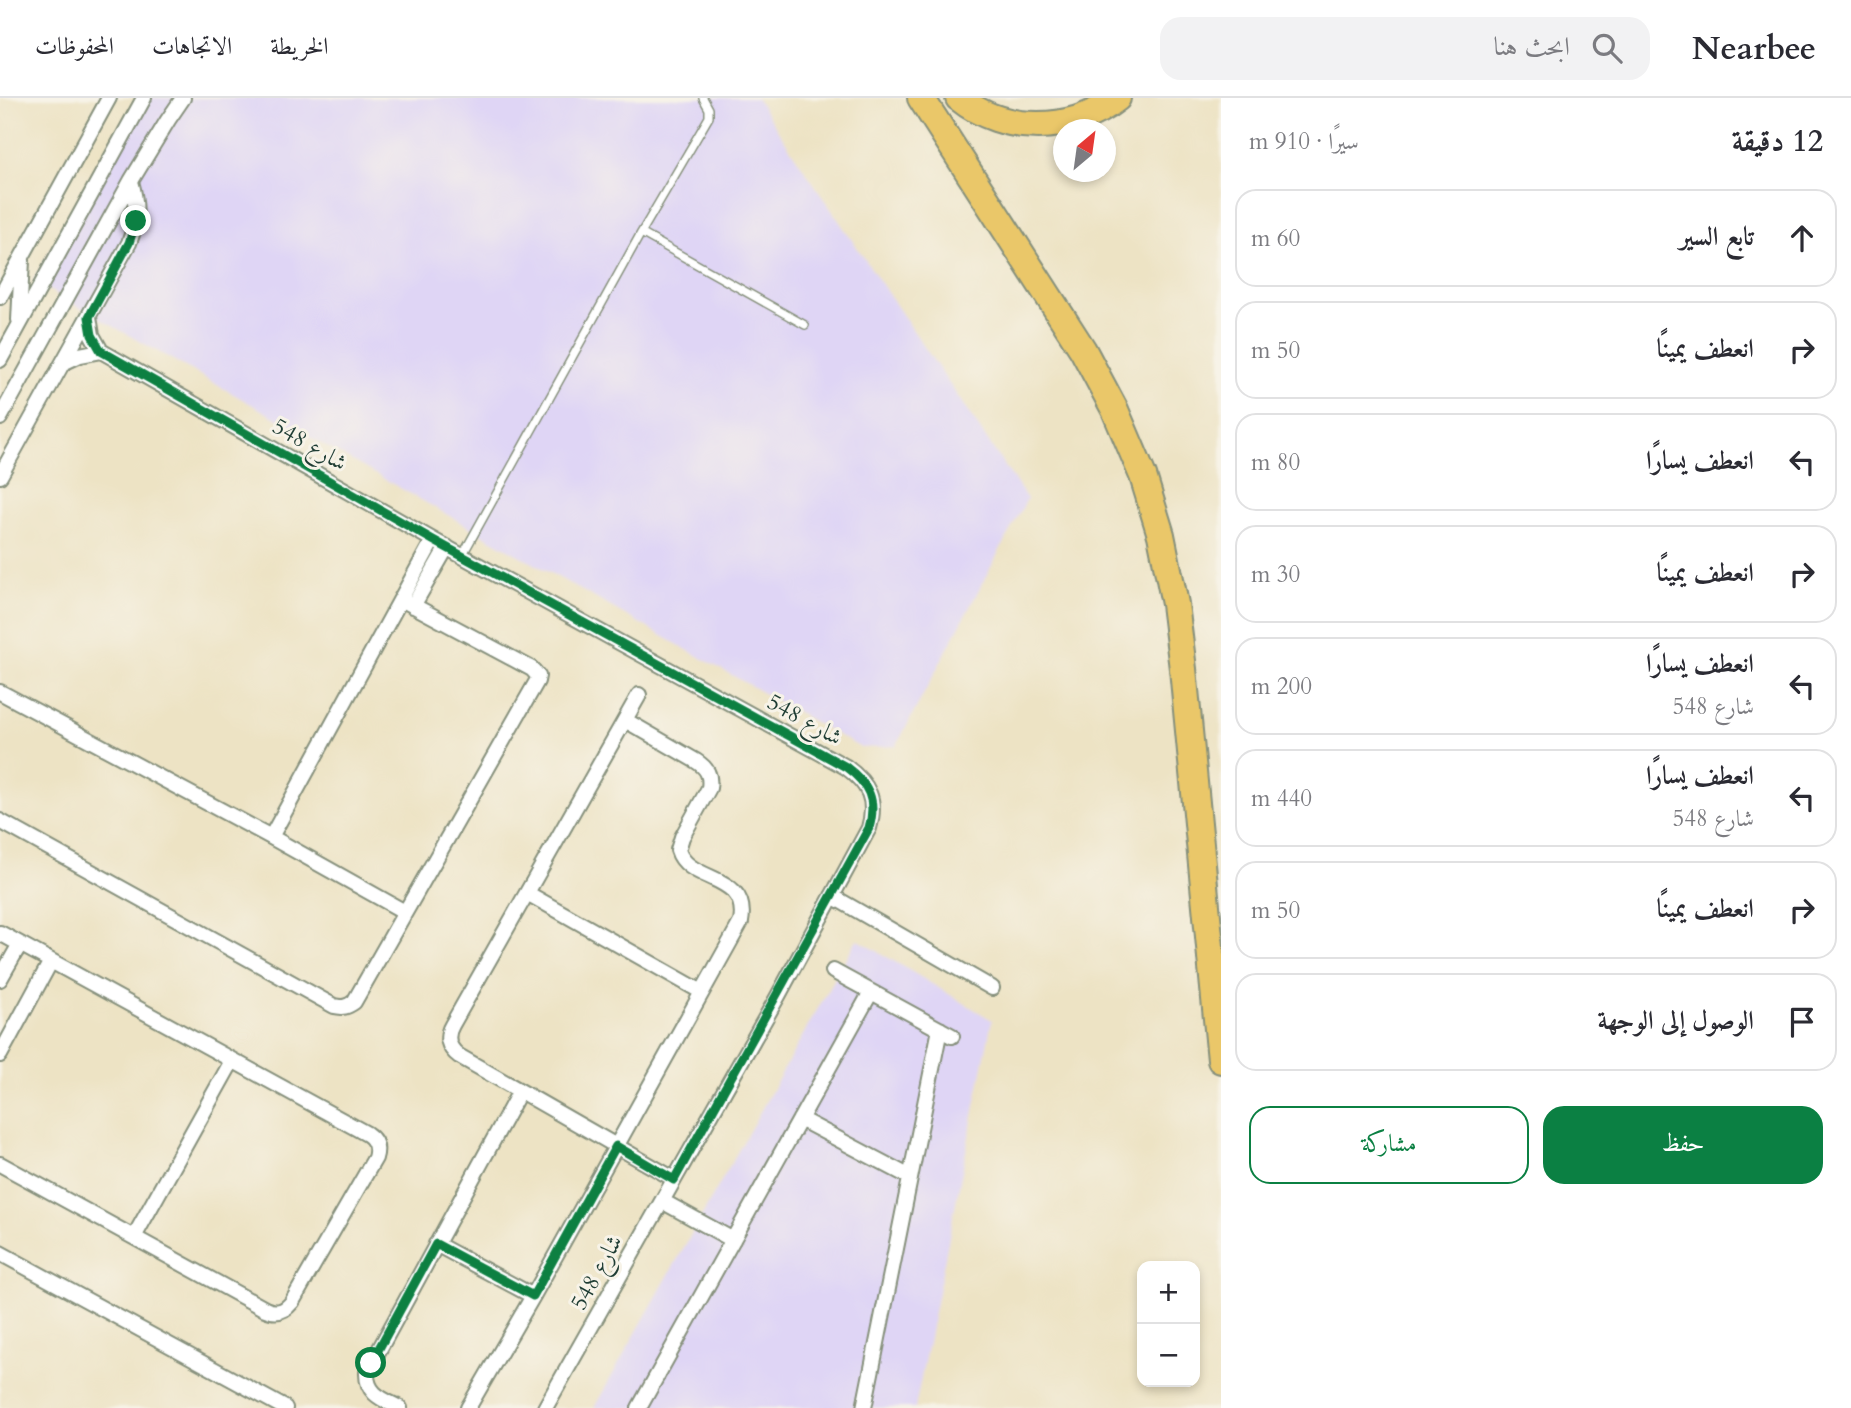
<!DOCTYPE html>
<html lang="ar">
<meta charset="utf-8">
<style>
:root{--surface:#fff;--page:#f2f2f3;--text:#2b2b33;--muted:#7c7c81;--line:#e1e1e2;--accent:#0b8043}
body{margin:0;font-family:Cardo,Amiri,serif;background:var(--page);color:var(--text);direction:rtl}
.controls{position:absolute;right:21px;bottom:21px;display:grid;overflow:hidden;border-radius:14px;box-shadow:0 4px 10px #0003}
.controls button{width:63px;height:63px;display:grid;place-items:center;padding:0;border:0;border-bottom:2px solid var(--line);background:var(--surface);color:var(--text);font:35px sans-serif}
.compass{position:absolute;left:1053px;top:21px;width:63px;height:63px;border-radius:50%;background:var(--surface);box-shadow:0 4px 10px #0003;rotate:29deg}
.stop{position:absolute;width:21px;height:21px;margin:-16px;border:5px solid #0b8043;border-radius:50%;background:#fff}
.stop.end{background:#0b8043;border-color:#fff;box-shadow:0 2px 7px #0008}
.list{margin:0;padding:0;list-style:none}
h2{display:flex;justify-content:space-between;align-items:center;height:91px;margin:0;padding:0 28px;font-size:30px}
h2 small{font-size:23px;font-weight:400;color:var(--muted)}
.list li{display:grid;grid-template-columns:46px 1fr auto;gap:21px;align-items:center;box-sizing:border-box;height:98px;margin:0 14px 14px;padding:0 14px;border:2px solid var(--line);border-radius:21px}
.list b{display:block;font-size:26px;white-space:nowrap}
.list p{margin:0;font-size:23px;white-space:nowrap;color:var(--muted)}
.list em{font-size:23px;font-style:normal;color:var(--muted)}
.actions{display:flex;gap:14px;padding:21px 28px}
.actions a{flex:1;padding:16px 0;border:2px solid var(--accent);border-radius:21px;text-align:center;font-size:24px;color:var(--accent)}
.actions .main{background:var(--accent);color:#fff}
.icon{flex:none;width:38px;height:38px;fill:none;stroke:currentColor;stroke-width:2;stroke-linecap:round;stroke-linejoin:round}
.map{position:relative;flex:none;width:1221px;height:1310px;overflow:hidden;direction:ltr}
header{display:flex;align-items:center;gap:42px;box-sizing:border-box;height:98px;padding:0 35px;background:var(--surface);border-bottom:2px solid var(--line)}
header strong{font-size:33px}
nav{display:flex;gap:38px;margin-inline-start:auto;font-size:24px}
.search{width:490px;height:63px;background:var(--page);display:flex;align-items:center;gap:18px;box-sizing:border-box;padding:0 24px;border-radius:21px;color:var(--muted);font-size:26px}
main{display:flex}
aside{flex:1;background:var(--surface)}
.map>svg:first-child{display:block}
.built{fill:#dfd5f5}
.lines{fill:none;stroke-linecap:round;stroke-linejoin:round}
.service-casing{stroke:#86907c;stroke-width:10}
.minor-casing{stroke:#86907c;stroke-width:18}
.motorway-casing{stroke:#86907c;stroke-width:30}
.service{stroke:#fff;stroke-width:7}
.minor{stroke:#fff;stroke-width:14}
.motorway{stroke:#eac769;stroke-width:26}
.route{stroke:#0b8043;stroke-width:9}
.labels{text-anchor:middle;stroke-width:6;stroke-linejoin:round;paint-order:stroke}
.street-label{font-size:23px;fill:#1f3d34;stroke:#f7f3e8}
</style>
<header>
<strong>Nearbee</strong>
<div class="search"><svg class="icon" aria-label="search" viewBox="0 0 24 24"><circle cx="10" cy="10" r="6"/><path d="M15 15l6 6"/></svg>ابحث هنا</div>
<nav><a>الخريطة</a><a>الاتجاهات</a><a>المحفوظات</a></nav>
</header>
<main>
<aside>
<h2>12 دقيقة<small>سيرًا · 910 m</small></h2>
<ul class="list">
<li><svg class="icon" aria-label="ahead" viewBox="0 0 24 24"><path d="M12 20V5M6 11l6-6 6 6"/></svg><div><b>تابع السير</b></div><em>60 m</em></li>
<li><svg class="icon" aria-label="right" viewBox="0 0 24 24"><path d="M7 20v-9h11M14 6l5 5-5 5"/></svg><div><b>انعطف يمينًا</b></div><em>50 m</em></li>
<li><svg class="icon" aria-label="left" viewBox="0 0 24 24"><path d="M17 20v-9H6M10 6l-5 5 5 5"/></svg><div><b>انعطف يسارًا</b></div><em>80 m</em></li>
<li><svg class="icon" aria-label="right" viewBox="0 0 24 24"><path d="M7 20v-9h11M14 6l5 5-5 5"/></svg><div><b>انعطف يمينًا</b></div><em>30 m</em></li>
<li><svg class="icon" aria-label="left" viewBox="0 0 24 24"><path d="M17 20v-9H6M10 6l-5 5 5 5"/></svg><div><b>انعطف يسارًا</b><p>شارع 548</p></div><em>200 m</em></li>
<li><svg class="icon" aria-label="left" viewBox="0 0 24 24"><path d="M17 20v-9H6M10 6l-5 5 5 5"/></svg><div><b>انعطف يسارًا</b><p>شارع 548</p></div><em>440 m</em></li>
<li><svg class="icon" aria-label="right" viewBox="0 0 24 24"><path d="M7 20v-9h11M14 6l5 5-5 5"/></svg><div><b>انعطف يمينًا</b></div><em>50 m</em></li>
<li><svg class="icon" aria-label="arrive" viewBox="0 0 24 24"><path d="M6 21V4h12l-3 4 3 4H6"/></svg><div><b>الوصول إلى الوجهة</b></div></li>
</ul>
<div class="actions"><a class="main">حفظ</a><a>مشاركة</a></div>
</aside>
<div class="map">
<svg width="1221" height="1310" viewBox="0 0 1221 1310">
<rect width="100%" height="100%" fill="#f7f3e8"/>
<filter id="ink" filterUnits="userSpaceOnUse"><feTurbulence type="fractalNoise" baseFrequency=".0143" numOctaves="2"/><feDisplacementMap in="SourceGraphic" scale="14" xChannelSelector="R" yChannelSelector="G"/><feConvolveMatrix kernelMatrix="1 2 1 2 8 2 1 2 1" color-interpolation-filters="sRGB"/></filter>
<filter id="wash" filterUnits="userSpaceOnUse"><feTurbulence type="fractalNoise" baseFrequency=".00686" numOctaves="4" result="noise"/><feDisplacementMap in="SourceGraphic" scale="28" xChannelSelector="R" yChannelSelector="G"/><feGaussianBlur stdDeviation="1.57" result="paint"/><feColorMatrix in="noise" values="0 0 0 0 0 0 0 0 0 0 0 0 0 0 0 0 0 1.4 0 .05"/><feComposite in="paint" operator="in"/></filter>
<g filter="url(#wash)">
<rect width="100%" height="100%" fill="#ede3c4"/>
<path class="built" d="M 138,0 L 756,0 L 1027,401 L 896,648 L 861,650 L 33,183 Z
M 857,841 L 992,922 L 915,1310 L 594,1310 Z"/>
</g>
<g filter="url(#ink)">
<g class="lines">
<g class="service-casing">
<path id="service" d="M 641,135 L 805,227
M 462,458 L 641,135 L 709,19 L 709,11 L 703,0"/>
</g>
<g class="minor-casing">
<path id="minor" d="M 0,199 L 109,0
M 89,219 L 92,237 L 101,253 L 433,442 L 846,669 C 869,686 877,702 869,730 L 778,898 L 545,1310
M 19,222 L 22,162
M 0,262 L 144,0
M 63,265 L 80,257 L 101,253
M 0,320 L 131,83 L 168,22 L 183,0
M 0,378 L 129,145 C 138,123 137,105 131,83
M 413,508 L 447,449
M 0,594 L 271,739 L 405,814
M 639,597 L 452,927 C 445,939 448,950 459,958 L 674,1081
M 0,723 L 334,908 C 343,910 347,909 354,904 L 537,583 L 538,578 L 532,571 L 401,501
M 271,739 L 433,442
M 527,795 L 702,894
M 832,798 L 992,890
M 0,835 L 367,1036 C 376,1042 378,1050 375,1060 L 292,1204 C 284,1214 276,1216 265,1211 L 0,1066
M 833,873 L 952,938
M 0,881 L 20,846
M 0,957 L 51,863
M 800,1021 L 910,1079
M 662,1103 L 733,1142
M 134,1139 L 232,963
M 436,1146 L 533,1198
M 0,1155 L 285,1310
M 400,1310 C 382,1301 366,1296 367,1274 L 520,993
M 468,1310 L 533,1198 L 741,824 C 750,774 688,786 678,752 L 682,739 L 709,690 C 711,677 707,670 696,663 L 625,622
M 639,1310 L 871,894
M 864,1310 L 940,931"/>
</g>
<g class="motorway-casing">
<path id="motorway" d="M 921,0 L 1083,252 L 1115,312 L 1143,378 L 1161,437 L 1175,506 L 1183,571 L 1221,962
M 959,0 C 1003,36 1072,36 1117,0"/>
</g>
<use href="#service" class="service"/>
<use href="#minor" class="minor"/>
<use href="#motorway" class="motorway"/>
</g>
</g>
<g class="lines" filter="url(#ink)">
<path class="route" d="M 136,123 L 129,145 L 89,219 L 92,237 L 101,253 L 433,442 L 846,669 C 869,686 877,702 869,730 L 674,1082 L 616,1048 L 533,1198 L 436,1146 L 371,1265"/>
</g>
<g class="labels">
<g class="street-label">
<text transform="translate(310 346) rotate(30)" y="8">شارع 548</text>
<text transform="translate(805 621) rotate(29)" y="8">شارع 548</text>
<text transform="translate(596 1174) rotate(-61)" y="8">شارع 548</text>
</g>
</g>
</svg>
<div class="controls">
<button>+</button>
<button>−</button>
</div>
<svg class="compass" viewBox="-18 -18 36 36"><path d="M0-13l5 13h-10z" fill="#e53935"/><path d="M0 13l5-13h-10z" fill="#7c7c81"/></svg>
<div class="stop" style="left:371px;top:1265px"></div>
<div class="stop end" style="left:136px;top:123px"></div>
</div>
</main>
